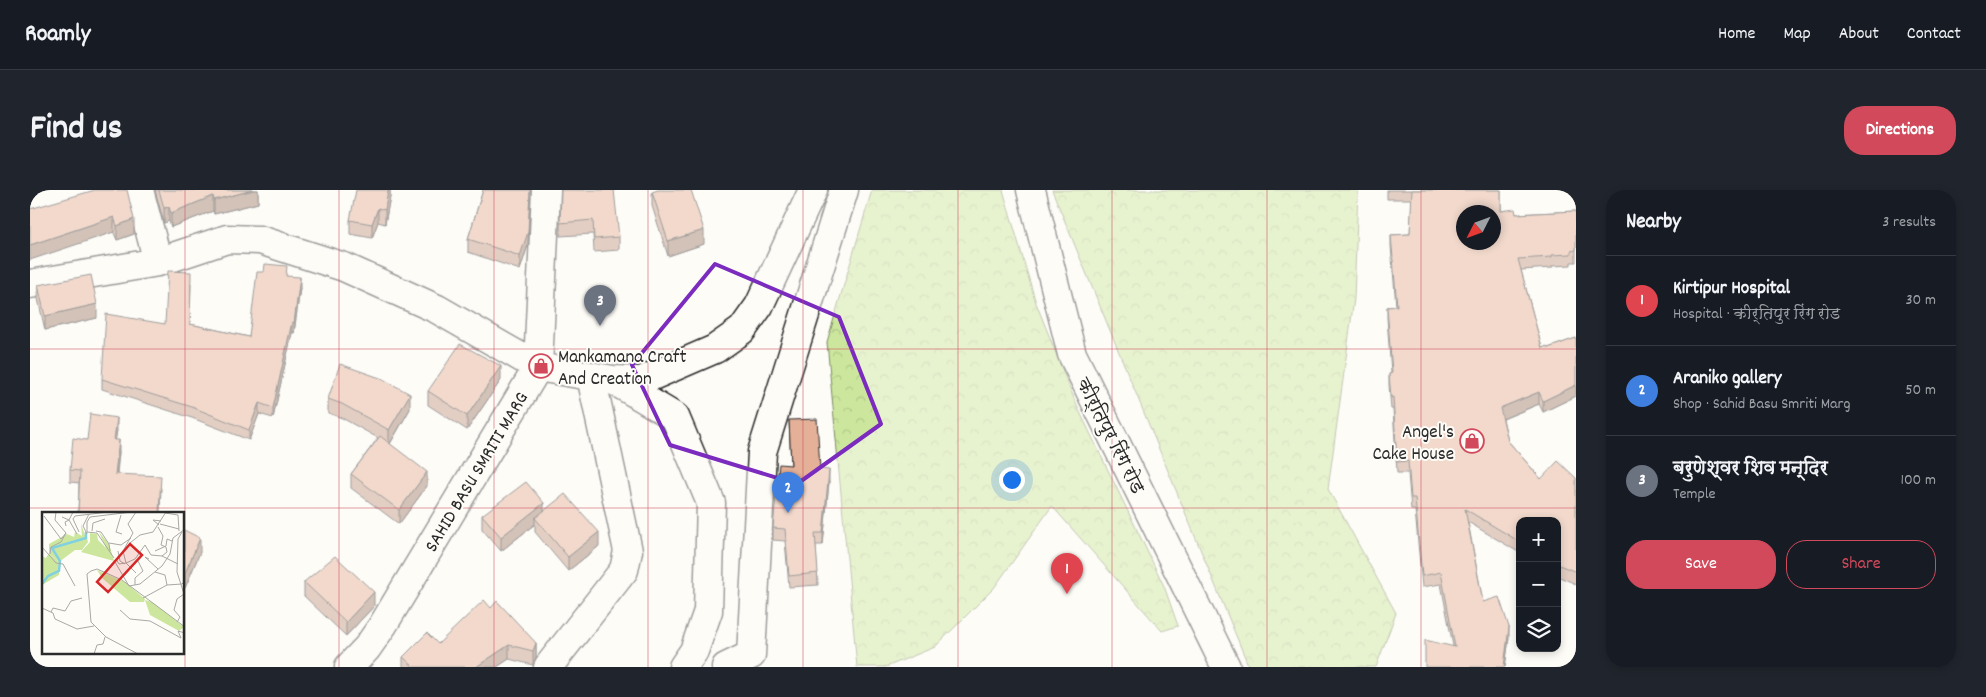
<!DOCTYPE html>
<meta charset="utf-8">
<style>
:root{--surface:#171b24;--page:#20242c;--text:#f1f3f6;--muted:#9ea1a6;--line:#363941;--accent:#d1495b}
body{margin:0;font-family:Dekko,"Playpen Sans Deva",sans-serif;background:var(--page);color:var(--text)}
.controls{position:absolute;right:15px;bottom:15px;display:grid;overflow:hidden;border-radius:10px;box-shadow:0 2px 8px #0003}
.controls button{width:45px;height:45px;display:grid;place-items:center;padding:0;border:0;border-bottom:1px solid var(--line);background:var(--surface);color:var(--text);font:25px sans-serif}
.compass{position:absolute;left:1426px;top:15px;width:45px;height:45px;border-radius:50%;background:var(--surface);box-shadow:0 2px 8px #0003;rotate:228deg}
.you{position:absolute;left:981px;top:289px;width:18px;height:18px;margin:-12px;border:4px solid #fff;border-radius:50%;background:#1a73e8;box-shadow:0 0 0 8px #1a73e833}
.badge{display:grid;place-items:center;width:32px;height:32px;border-radius:50%;background:var(--accent);color:#fff;font-size:16px;font-weight:700}
.pin{position:absolute;translate:-50% -41px;filter:drop-shadow(0 1px 2px #0008)}
.pin::after{content:'';position:absolute;top:26px;width:18px;height:15px;background:inherit;clip-path:polygon(0 0,100% 0,50% 100%)}
.list{margin:0;padding:0;list-style:none}
h2{display:flex;justify-content:space-between;align-items:center;height:65px;margin:0;padding:0 20px;font-size:21px}
h2 small{font-size:16px;font-weight:400;color:var(--muted)}
.list li{display:grid;grid-template-columns:32px 1fr auto;gap:15px;align-items:center;box-sizing:border-box;height:90px;padding:0 20px;border-top:1px solid var(--line)}
.list b{display:block;font-size:19px;white-space:nowrap}
.list p{margin:0;font-size:16px;white-space:nowrap;color:var(--muted)}
.list em{font-size:16px;font-style:normal;color:var(--muted)}
.actions{display:flex;gap:10px;padding:15px 20px}
.actions a{flex:1;padding:11px 0;border:1px solid var(--accent);border-radius:20px;text-align:center;font-size:18px;color:var(--accent)}
.actions .main{background:var(--accent);color:#fff}
.icon{flex:none;width:28px;height:28px;fill:none;stroke:currentColor;stroke-width:2;stroke-linecap:round;stroke-linejoin:round}
.map{position:relative;flex:none;width:1546px;height:477px;overflow:hidden;border-radius:20px}
header{display:flex;align-items:center;gap:30px;box-sizing:border-box;height:70px;padding:0 25px;background:var(--surface);border-bottom:1px solid var(--line)}
header strong{font-size:24px}
nav{display:flex;gap:28px;margin-inline-start:auto;font-size:18px}
.intro{display:flex;align-items:center;justify-content:space-between;box-sizing:border-box;height:120px;padding:0 30px}
h1{margin:0;font-size:35px}
.button{padding:12px 22px;border-radius:20px;background:var(--accent);color:#fff;font-size:18px;font-weight:700}
main{display:flex;gap:30px;padding:0 30px}
aside{flex:1;background:var(--surface);border-radius:20px;box-shadow:0 2px 8px #0003}
.map>svg:first-child{display:block}
.forest{fill:url(#forest-crowns);stroke:#7c8964}
.lines{fill:none;stroke-linecap:round;stroke-linejoin:round}
.minor-casing{stroke:#2b2b2b;stroke-width:31}
.minor{stroke:#fdfcf7;stroke-width:28}
.wall{fill:#c49783;stroke:#2b2b2b}
.shaded-wall{fill:#a07b6a;stroke:#2b2b2b}
.building{fill:#e4b098;stroke:#2b2b2b;fill-rule:evenodd}
.marked{fill:none;stroke:#7b2cbf;stroke-width:4;stroke-linejoin:round}
.grid{fill:none;stroke:#d1495b;stroke-width:1;stroke-opacity:0.55}
.labels{text-anchor:middle;stroke-width:4;stroke-linejoin:round;paint-order:stroke}
.poi-label{font-size:19px;fill:#2b2b2b;stroke:#fdfcf7;text-anchor:start}
.street-label{font-size:19px;fill:#2b2b2b;stroke:#fdfcf7}
.inset-river{fill:none;stroke:#82d1e0;stroke-width:2.5}
.inset-road{fill:none;stroke:#a9a8a5;stroke-width:1}
.view{fill:#d62828;fill-opacity:0.15;stroke:#d62828;stroke-width:2.5}
.inset-edge{fill:none;stroke:#2b2b2b;stroke-width:2.5}
</style>
<header>
<strong>Roamly</strong>
<nav><a>Home</a><a>Map</a><a>About</a><a>Contact</a></nav>
</header>
<div class="intro"><h1>Find us</h1><a class="button">Directions</a></div>
<main>
<div class="map">
<svg width="1546" height="477" viewBox="0 0 1546 477">
<defs>
<pattern id="forest-crowns" width="20" height="18" patternUnits="userSpaceOnUse" patternTransform="scale(1.25)"><rect width="20" height="18" fill="#cce79d"/><path d="M2 6a3 3 0 1 1 6 0M12 15a3 3 0 1 1 6 0" fill="none" stroke="#afc687"/></pattern>
</defs>
<rect width="100%" height="100%" fill="#fdfcf7"/>
<filter id="ink" filterUnits="userSpaceOnUse"><feTurbulence type="fractalNoise" baseFrequency=".02" numOctaves="2"/><feDisplacementMap in="SourceGraphic" scale="10" xChannelSelector="R" yChannelSelector="G"/><feConvolveMatrix kernelMatrix="1 2 1 2 8 2 1 2 1" color-interpolation-filters="sRGB"/></filter>
<g filter="url(#ink)">
<path class="forest" d="M 842,0 L 973,0 L 1006,113 L 1047,216 L 1134,396 L 1148,436 L 1132,441 L 1022,316 L 964,398 L 905,457 L 856,477 L 827,477 L 797,152 Z
M 1022,0 L 1328,0 L 1324,109 L 1298,299 L 1366,423 L 1346,477 L 1219,477 Z"/>
<g class="lines">
<g class="minor-casing">
<path id="minor" d="M 109,0 L 128,72
M 1001,0 L 1042,164 L 1196,477
M 0,94 L 128,72 L 197,49 L 230,50 L 314,77 L 407,119 L 508,177 L 516,0
M 583,190 L 611,191 L 685,159 L 712,140 L 729,116 L 783,0
M 319,477 L 337,458 L 353,435 L 508,177 L 583,190 L 645,227 L 681,313 L 678,421 L 664,461 L 653,477
M 518,477 L 594,380 L 598,361 L 561,186
M 696,477 L 721,465 L 732,262 L 814,0"/>
</g>
<use href="#minor" class="minor"/>
</g>
<path class="wall" d="M 65,0 L 104,44 L 87,50 Z
M 125,0 L 228,0 L 228,13 L 184,24 L 183,21 L 141,37 L 139,31 L 134,33 Z
M 360,0 L 360,6 L 355,34 L 348,32 L 342,48 L 320,44 L 320,30 Z
M 453,0 L 500,0 L 498,55 L 490,80 L 438,62 L 438,49 Z
M 1357,0 L 1471,0 L 1471,21 L 1486,24 L 1546,21 L 1546,72 L 1541,72 L 1541,75 L 1522,76 L 1522,78 L 1491,80 L 1512,158 L 1518,158 L 1546,148 L 1546,206 L 1513,222 L 1509,214 L 1473,229 L 1478,251 L 1511,289 L 1546,288 L 1546,394 L 1527,386 L 1527,331 L 1490,331 L 1490,363 L 1438,332 L 1453,412 L 1479,448 L 1475,477 L 1395,477 L 1423,456 L 1411,394 L 1392,397 L 1385,320 L 1381,320 L 1378,283 L 1367,283 L 1363,219 L 1361,219 L 1359,195 L 1359,184 L 1361,183 L 1357,128 L 1357,117 L 1366,116 L 1361,56 L 1361,45 L 1380,44 L 1382,9 L 1357,9 Z
M 570,1 L 589,47 L 589,60 L 564,62 L 563,44 L 530,46 L 530,33 Z
M 622,2 L 674,54 L 638,66 L 622,16 Z
M 257,86 L 270,98 L 264,143 L 262,143 L 243,228 L 229,224 L 219,250 L 162,228 L 72,199 L 72,189 L 135,134 L 161,93 L 160,134 L 219,147 Z
M 8,95 L 67,128 L 15,140 L 8,109 Z
M 471,190 L 437,240 L 398,215 L 398,201 Z
M 298,209 L 380,219 L 360,254 L 397,296 L 369,334 L 321,298 L 321,284 L 348,248 L 312,228 L 298,223 Z
M 759,230 L 790,279 L 799,292 L 793,355 L 786,355 L 788,395 L 759,397 L 755,351 L 743,350 L 743,338 L 761,275 Z
M 87,240 L 85,250 L 89,262 L 87,284 L 131,298 L 130,323 L 48,323 L 49,293 L 40,292 L 40,280 L 57,250 Z
M 514,321 L 569,356 L 538,381 L 505,342 L 505,334 L 471,361 L 452,339 L 452,325 Z
M 154,340 L 170,362 L 155,398 L 154,397 Z
M 274,392 L 344,416 L 316,446 L 274,406 Z
M 461,418 L 506,453 L 506,467 L 503,475 L 479,469 L 467,477 L 373,477 L 373,467 L 408,454 Z"/>
<path class="shaded-wall" d="M 223,0 L 228,0 L 228,13 L 184,24 L 184,10 Z
M 358,0 L 360,0 L 360,6 L 355,34 L 355,20 Z
M 500,0 L 498,55 L 490,80 L 490,66 Z
M 183,6 L 183,21 L 141,37 L 141,23 Z
M 139,17 L 139,31 L 134,33 L 134,18 Z
M 348,18 L 348,32 L 342,48 L 342,34 Z
M 84,27 L 84,42 L 0,70 L 0,55 Z
M 104,29 L 104,44 L 87,50 L 87,36 Z
M 674,40 L 674,54 L 638,66 L 638,51 Z
M 270,87 L 270,98 L 264,143 L 264,133 Z
M 67,114 L 67,128 L 15,140 L 15,126 Z
M 262,132 L 262,143 L 243,228 L 243,218 Z
M 471,176 L 471,190 L 437,240 L 437,226 Z
M 1546,195 L 1546,206 L 1513,222 L 1513,211 Z
M 1509,202 L 1509,214 L 1470,230 L 1470,218 Z
M 380,204 L 380,219 L 359,255 L 359,240 Z
M 229,213 L 229,224 L 219,250 L 219,240 Z
M 87,228 L 87,240 L 84,262 L 84,250 Z
M 89,250 L 89,262 L 85,296 L 85,284 Z
M 799,280 L 799,292 L 793,355 L 793,343 Z
M 397,282 L 397,296 L 369,334 L 369,320 Z
M 514,313 L 514,328 L 505,328 L 505,334 L 471,361 L 471,347 Z
M 569,342 L 569,356 L 538,381 L 538,367 Z
M 170,348 L 170,362 L 155,398 L 155,383 Z
M 344,402 L 344,416 L 316,446 L 316,432 Z
M 1479,437 L 1479,448 L 1475,477 L 1474,477 Z
M 506,453 L 506,467 L 503,475 L 503,461 Z
M 479,455 L 479,469 L 467,477 L 446,477 Z"/>
<path class="building" d="M 65,0 L 97,0 L 104,29 L 87,36 L 84,27 L 0,55 L 0,19 Z
M 129,0 L 223,0 L 184,10 L 183,6 L 141,23 L 139,17 L 134,18 Z
M 326,0 L 358,0 L 355,20 L 348,18 L 342,34 L 320,30 Z
M 453,0 L 500,0 L 498,42 L 490,66 L 438,49 Z
M 531,0 L 584,0 L 589,47 L 564,49 L 563,30 L 530,33 Z
M 628,0 L 661,0 L 674,40 L 638,51 L 622,2 Z
M 1382,0 L 1471,0 L 1471,21 L 1485,19 L 1486,24 L 1546,21 L 1546,60 L 1541,61 L 1541,64 L 1522,65 L 1522,67 L 1488,69 L 1512,158 L 1517,156 L 1518,158 L 1546,148 L 1546,195 L 1513,211 L 1509,202 L 1470,218 L 1478,251 L 1511,289 L 1528,271 L 1546,288 L 1546,382 L 1527,374 L 1527,331 L 1490,331 L 1490,352 L 1435,319 L 1453,412 L 1469,407 L 1479,437 L 1474,477 L 1395,477 L 1395,450 L 1425,457 L 1411,382 L 1392,386 L 1385,308 L 1381,308 L 1378,271 L 1367,272 L 1363,207 L 1361,208 L 1359,184 L 1362,183 L 1357,117 L 1367,116 L 1361,45 L 1380,44 ZM 1434,22 L 1464,22 L 1464,52 L 1434,52 Z
M 235,74 L 257,76 L 256,86 L 270,87 L 264,133 L 262,132 L 243,218 L 229,213 L 219,240 L 162,217 L 72,189 L 76,124 L 135,134 L 138,81 L 161,82 L 160,134 L 219,147 L 227,82 L 234,82 Z
M 61,85 L 67,114 L 15,126 L 8,95 Z
M 430,154 L 471,176 L 437,226 L 398,201 Z
M 310,174 L 353,189 L 380,204 L 359,240 L 312,214 L 298,209 Z
M 60,224 L 87,228 L 84,250 L 89,250 L 85,284 L 131,286 L 129,323 L 48,323 L 50,281 L 40,280 L 43,248 L 57,250 Z
M 787,229 L 790,279 L 799,280 L 793,343 L 785,343 L 788,383 L 759,386 L 755,339 L 743,338 L 749,274 L 761,275 L 759,230 Z
M 350,246 L 397,282 L 369,320 L 321,284 Z
M 496,292 L 514,313 L 471,347 L 452,325 Z
M 535,304 L 569,342 L 538,367 L 505,328 Z
M 154,340 L 170,348 L 155,383 L 154,383 Z
M 305,366 L 344,402 L 316,432 L 274,392 Z
M 454,410 L 461,418 L 467,411 L 506,453 L 503,461 L 479,455 L 446,477 L 384,477 L 373,467 L 397,443 L 408,454 Z"/>
</g>
<path d="M0 0H1546V477H0ZM 685,74 L 809,127 L 851,234 L 767,294 L 640,255 L 602,175 Z" fill="#fdfcf7" fill-opacity=".55" fill-rule="evenodd"/>
<path class="marked" d="M 685,74 L 809,127 L 851,234 L 767,294 L 640,255 L 602,175 Z"/>
<path class="grid" d="M 155,0 L 155,477M 309,0 L 309,477M 464,0 L 464,477M 618,0 L 618,477M 773,0 L 773,477M 928,0 L 928,477M 1082,0 L 1082,477M 1237,0 L 1237,477M 1391,0 L 1391,477M 0,159 L 1546,159M 0,318 L 1546,318"/>
<defs>
<g id="shop-ring" transform="scale(1.25)"><circle r="9.5" fill="#fdfcf7" stroke="#d1495b" stroke-width="1.5"/><path d="M-5-2.5h2.3a2.7 3.5 0 0 1 5.4 0H5L5.5 6h-11ZM-1.5-2.5h3a1.5 2.3 0 0 0-3 0Z" fill="#d1495b"/></g>
</defs>
<g fill-rule="evenodd">
<use href="#shop-ring" x="511" y="176"/>
<use href="#shop-ring" x="1442" y="251"/>
</g>
<g class="labels">
<g class="poi-label">
<text x="528" y="172">Mankamana Craft<tspan x="528" dy="22">And Creation</tspan></text>
<text x="1424" y="247" text-anchor="end">Angel's<tspan x="1424" dy="22">Cake House</tspan></text>
</g>
<g class="street-label">
<text transform="translate(1082 245) rotate(63)" y="7">कीर्तिपुर रिंग रोड</text>
<text transform="translate(445 281) rotate(-59)" y="7">SAHID BASU SMRITI MARG</text>
</g>
</g>
<g transform="translate(12 322)">
<rect width="142" height="142" fill="#fdfcf7"/>
<path d="M 7,41 L 17,50 L 17,63 L 0,73 L 0,44 L 4,46 Z" fill="#cce79d"/>
<path d="M 39,12 L 44,26 L 31,29 L 45,26 L 46,30 L 40,38 L 33,38 L 17,50 L 7,41 L 7,32 L 25,22 L 32,25 L 33,20 L 40,24 ZM 57,20 L 67,32 L 72,49 L 39,40 L 48,30 L 48,21 L 55,22 L 56,28 L 64,36 ZM 55,58 L 83,70 L 103,87 L 102,90 L 88,90 L 60,66 ZM 103,88 L 110,90 L 142,115 L 137,119 L 108,103 Z" fill="#cce79d"/>
<path class="inset-river" d="M 0,72 L 6,64 L 17,59 L 18,49 L 10,36 L 44,26 L 44,20"/>
<path class="inset-road" d="M 14,0 L 13,8 L 24,21M 31,0 L 27,8 L 35,22M 94,0 L 86,12 L 91,21 L 81,39 L 84,51 L 77,52 L 74,47 L 73,50 L 87,74 L 98,72 L 120,54 L 128,42 L 131,26 L 143,17M 123,1 L 136,3 L 137,19M 79,3 L 74,20 L 80,22M 2,4 L 19,27 L 24,21M 20,5 L 27,8 L 23,10 L 24,14M 48,5 L 45,10 L 45,20 L 55,21 L 72,46M 48,5 L 90,0M 118,12 L 137,17M 117,13 L 111,8 L 119,9M 116,15 L 121,24 L 119,33 L 124,35 L 125,40 L 120,44 L 136,52M 50,19 L 51,11 L 63,7M 54,19 L 59,20 L 67,32 L 68,39M 37,20 L 31,7 L 33,4 L 66,0M 45,22 L 41,14 L 47,2M 67,31 L 79,33 L 89,26M 88,31 L 98,23 L 111,20 L 124,0M 0,35 L 14,51 L 21,52 L 33,74M 76,39 L 78,49 L 83,52M 113,39 L 124,34 L 125,27 L 130,29M 8,42 L 9,35 L 19,30 L 24,21M 107,47 L 103,45 L 116,57M 113,60 L 123,63 L 125,73M 94,61 L 84,51 L 93,47 L 103,33 L 109,43 L 120,44M 93,73 L 93,66 L 101,59 L 96,49M 101,86 L 125,73 L 140,72 L 143,69M 0,96 L 11,101 L 13,107M 78,98 L 88,107 L 108,109 L 139,126 L 136,119 L 143,121M 9,100 L 11,96 L 23,99 L 29,89 L 40,86M 13,107 L 35,117 L 52,114M 135,110 L 138,105 L 132,98 L 135,87 L 142,82 L 135,60 L 136,27 L 140,20M 52,142 L 55,133 L 61,132 L 63,125M 96,142 L 64,125 L 49,110 L 45,62 L 49,59 L 55,57 L 80,68 L 143,115"/>
<path class="view" d="M 88,32 L 100,43 L 66,80 L 55,70 Z"/>
<rect width="142" height="142" class="inset-edge"/>
</g>
</svg>
<div class="controls">
<button>+</button>
<button>−</button>
<button><svg class="icon" aria-label="layers" viewBox="0 0 24 24"><path d="M12 4l9 5-9 5-9-5zM3 14l9 5 9-5"/></svg></button>
</div>
<svg class="compass" viewBox="-18 -18 36 36"><path d="M0-13l5 13h-10z" fill="#e53935"/><path d="M0 13l5-13h-10z" fill="#9ea1a6"/></svg>
<div class="you"></div>
<div class="pin badge" style="left:1037px;top:404px;background:#e0444e">1</div>
<div class="pin badge" style="left:758px;top:323px;background:#3f7fe0">2</div>
<div class="pin badge" style="left:570px;top:136px;background:#6b7280">3</div>
</div>
<aside>
<h2>Nearby<small>3 results</small></h2>
<ul class="list">
<li><span class="badge" style="background:#e0444e">1</span><div><b>Kirtipur Hospital</b><p>Hospital · कीर्तिपुर रिंग रोड</p></div><em>30 m</em></li>
<li><span class="badge" style="background:#3f7fe0">2</span><div><b>Araniko gallery</b><p>Shop · Sahid Basu Smriti Marg</p></div><em>50 m</em></li>
<li><span class="badge" style="background:#6b7280">3</span><div><b>बरुणेश्वर शिव मन्दिर</b><p>Temple</p></div><em>100 m</em></li>
</ul>
<div class="actions"><a class="main">Save</a><a>Share</a></div>
</aside>
</main>
